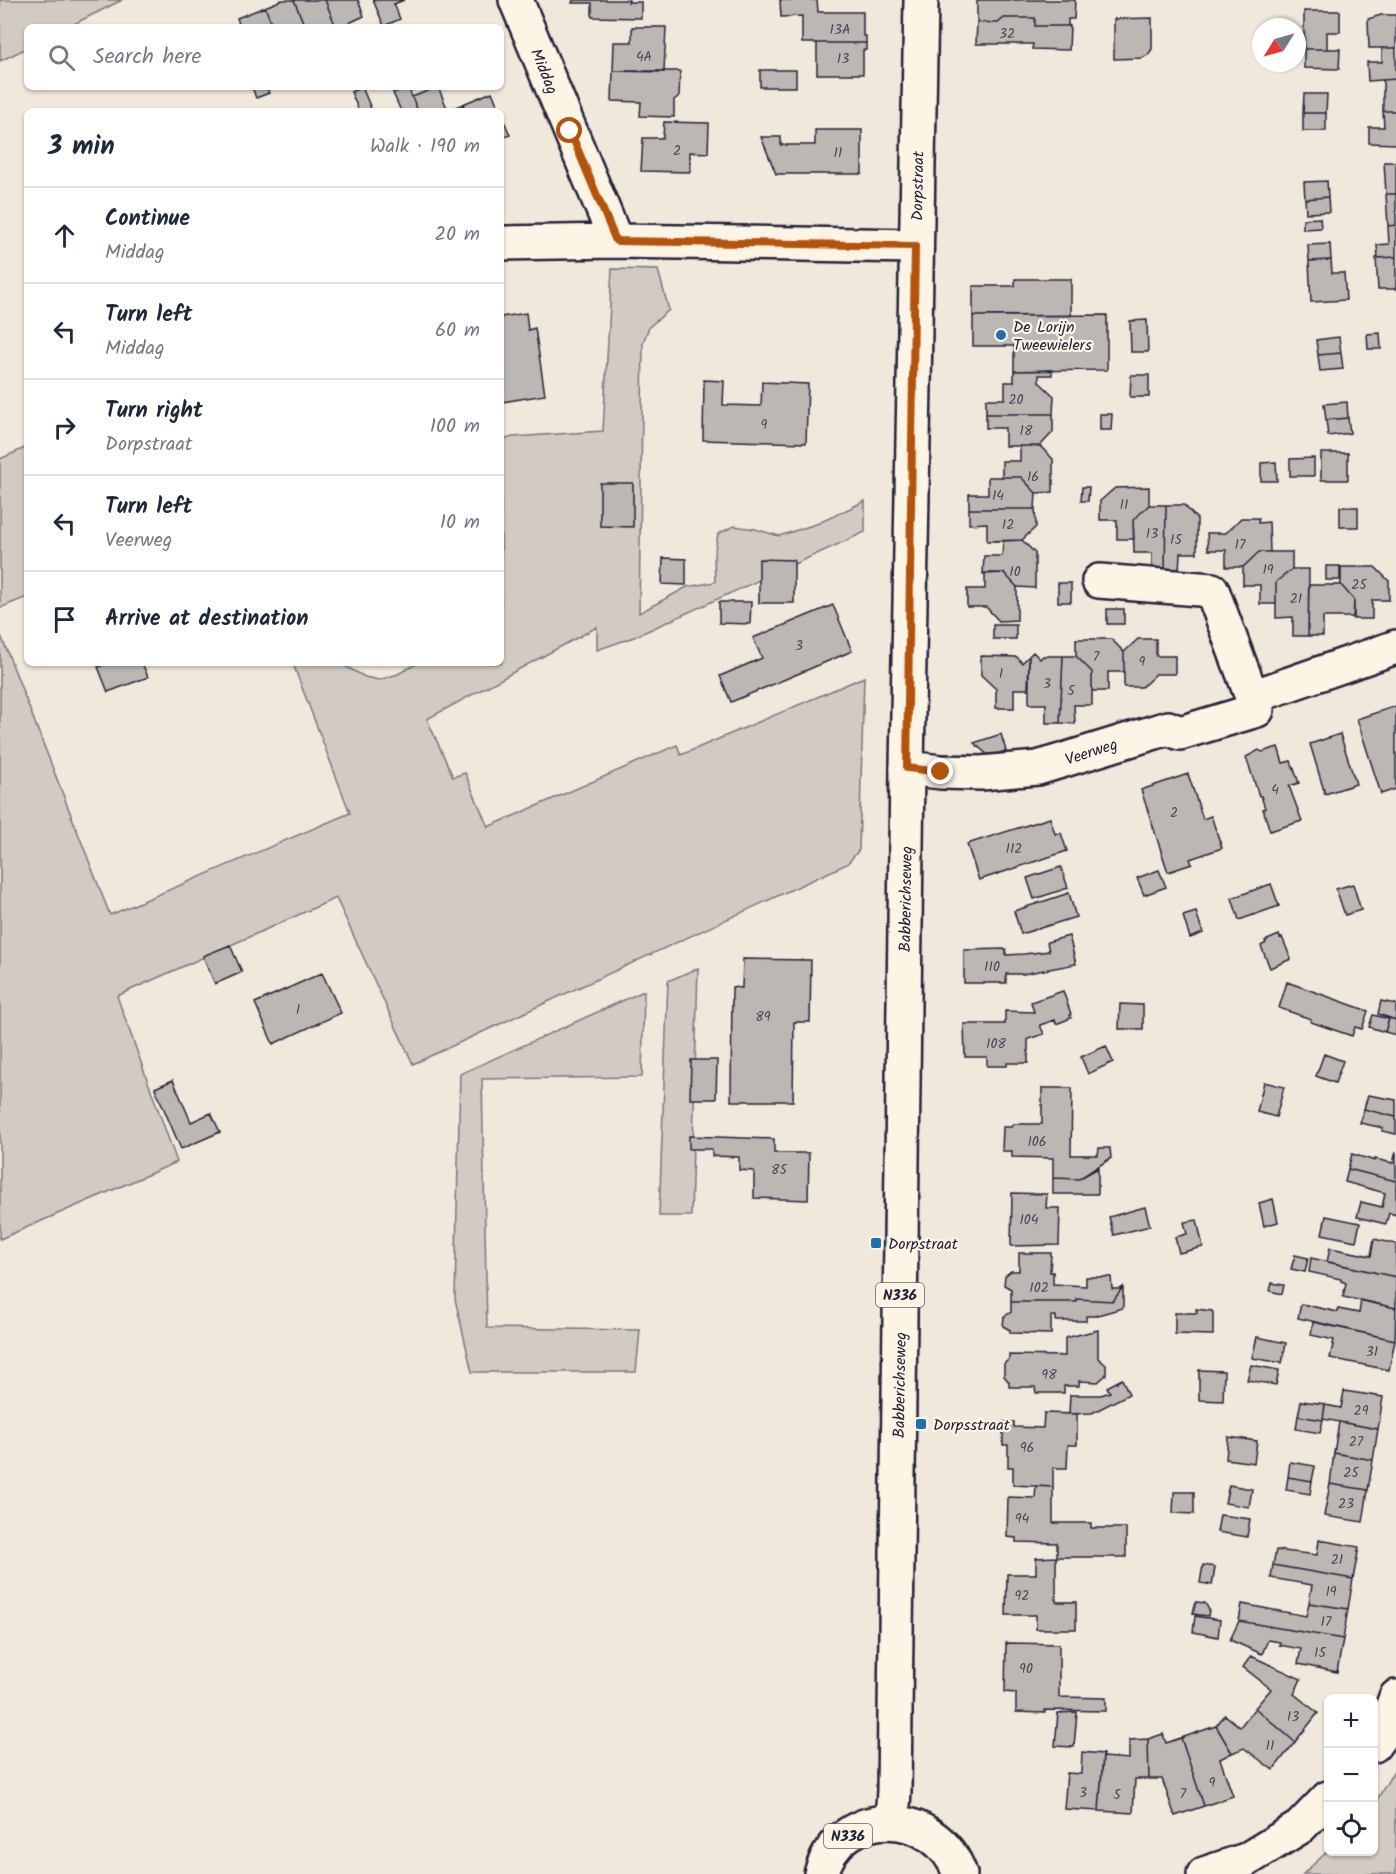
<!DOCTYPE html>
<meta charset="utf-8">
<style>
:root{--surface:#fff;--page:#f6f6f7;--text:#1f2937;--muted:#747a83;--line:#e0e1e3}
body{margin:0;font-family:Kalam,sans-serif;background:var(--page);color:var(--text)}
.controls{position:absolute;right:18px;bottom:18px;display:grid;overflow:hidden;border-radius:9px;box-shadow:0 2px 4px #0004}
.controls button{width:54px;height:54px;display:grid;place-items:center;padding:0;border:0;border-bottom:2px solid var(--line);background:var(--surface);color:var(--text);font:30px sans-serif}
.compass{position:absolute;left:1252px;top:18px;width:54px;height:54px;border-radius:50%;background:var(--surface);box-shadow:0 2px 4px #0004;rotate:233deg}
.stop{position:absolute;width:18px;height:18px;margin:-14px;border:4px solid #b45309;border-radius:50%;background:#fff}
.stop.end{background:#b45309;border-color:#fff;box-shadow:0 2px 6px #0008}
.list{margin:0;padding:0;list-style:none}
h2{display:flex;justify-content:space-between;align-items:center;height:78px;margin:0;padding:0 24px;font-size:26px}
h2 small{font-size:20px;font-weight:400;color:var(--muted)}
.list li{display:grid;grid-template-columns:39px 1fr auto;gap:18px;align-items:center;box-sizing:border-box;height:96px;padding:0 24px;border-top:2px solid var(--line)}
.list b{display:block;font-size:22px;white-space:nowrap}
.list p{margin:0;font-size:20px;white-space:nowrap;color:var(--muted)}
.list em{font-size:20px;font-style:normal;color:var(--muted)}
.icon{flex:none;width:33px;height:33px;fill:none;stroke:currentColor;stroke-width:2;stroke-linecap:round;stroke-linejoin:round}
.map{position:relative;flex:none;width:1396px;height:1874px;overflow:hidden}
.search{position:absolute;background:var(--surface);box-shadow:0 2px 4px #0004;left:24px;top:24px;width:480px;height:66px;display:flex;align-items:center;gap:15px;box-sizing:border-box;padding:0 21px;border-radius:9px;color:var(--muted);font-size:22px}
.panel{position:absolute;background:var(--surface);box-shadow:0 2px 4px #0004;left:24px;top:108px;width:480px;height:558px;border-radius:9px}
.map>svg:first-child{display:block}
.green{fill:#d1cbc3;stroke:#7a767f;stroke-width:1.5}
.building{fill:#bcb7b3;stroke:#22223b;stroke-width:1.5}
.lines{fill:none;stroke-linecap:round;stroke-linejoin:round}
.minor-casing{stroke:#22223b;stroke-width:38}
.secondary-casing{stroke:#22223b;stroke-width:38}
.primary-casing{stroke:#22223b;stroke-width:38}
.minor{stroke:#fcf5e5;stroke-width:33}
.secondary{stroke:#fcf5e5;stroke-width:33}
.primary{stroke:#fcf5e5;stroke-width:33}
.route{stroke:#b45309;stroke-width:8}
.poi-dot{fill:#1f6fb2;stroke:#fcf5e5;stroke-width:2}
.labels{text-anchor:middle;stroke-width:4.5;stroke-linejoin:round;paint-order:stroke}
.number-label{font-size:14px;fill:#484759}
.shield{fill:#fcf5e5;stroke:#63616e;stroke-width:1.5}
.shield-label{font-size:15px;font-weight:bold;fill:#22223b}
.street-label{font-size:16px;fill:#22223b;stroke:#fcf5e5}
.poi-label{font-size:16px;fill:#22223b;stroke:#fcf5e5;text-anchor:start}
</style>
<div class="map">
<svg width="1396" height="1874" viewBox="0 0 1396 1874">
<rect width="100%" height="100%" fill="#efe8db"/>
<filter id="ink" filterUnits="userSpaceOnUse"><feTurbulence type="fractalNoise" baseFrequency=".0167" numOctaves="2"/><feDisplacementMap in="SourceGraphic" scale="12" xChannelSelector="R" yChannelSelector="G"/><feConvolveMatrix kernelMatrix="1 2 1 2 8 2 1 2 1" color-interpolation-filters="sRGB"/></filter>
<g filter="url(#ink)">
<path class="green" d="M 0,0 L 122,0 L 68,27 L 27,27 L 27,48 L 0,61 Z
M 612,269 L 658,270 L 669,310 L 649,327 L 643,343 L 639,613 L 687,587 L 715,582 L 714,555 L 718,534 L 734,526 L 755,529 L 779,536 L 819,523 L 865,501 L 865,532 L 634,637 L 597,650 L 597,627 L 427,719 L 453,777 L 465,773 L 488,827 L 677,745 L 681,755 L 864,677 L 859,850 L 847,864 L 413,1064 L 336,898 L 117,996 L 177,1162 L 0,1239 L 0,633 L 110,915 L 350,813 L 293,664 L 332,663 L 343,665 L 365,677 L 379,680 L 398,674 L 418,663 L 501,663 L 501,440 L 513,437 L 603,431 Z
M 27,447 L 27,597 L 0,608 L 0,459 Z
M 698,968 L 691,1216 L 659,1216 L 668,981 Z
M 644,991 L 642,1077 L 482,1079 L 487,1328 L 640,1330 L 636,1372 L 472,1372 L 455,1299 L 460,1074 Z
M 1396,1767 L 1396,1874 L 1303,1874 L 1328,1851 L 1374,1852 L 1374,1805 Z"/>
<path class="building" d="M 282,0 L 294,0 L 305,27 L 273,27 L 265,7 Z
M 294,0 L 325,0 L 336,27 L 305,27 Z
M 325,0 L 358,0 L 364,16 L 349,23 L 350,27 L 336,27 Z
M 373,0 L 404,0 L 394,4 L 400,19 L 384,26 Z
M 573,0 L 629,0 L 628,2 L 641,2 L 641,18 L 592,17 L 592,3 L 572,3 Z
M 780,0 L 817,0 L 818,12 L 863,12 L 863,36 L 866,36 L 866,43 L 802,43 L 802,16 L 781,17 Z
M 977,0 L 1075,0 L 1074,19 L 1068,19 L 1068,25 L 1070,26 L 1035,26 L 1035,18 L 1004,18 L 998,23 L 977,22 Z
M 265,7 L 273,27 L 240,27 L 237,18 Z
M 1304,11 L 1340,11 L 1340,32 L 1327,32 L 1327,49 L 1304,49 Z
M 1381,15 L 1396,15 L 1396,48 L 1369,48 L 1368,19 Z
M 1004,18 L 1035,18 L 1035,26 L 1070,26 L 1069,50 L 1032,49 L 1033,44 L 976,44 L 977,22 L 998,23 Z
M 1152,18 L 1152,49 L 1148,55 L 1142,58 L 1114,59 L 1114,19 Z
M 632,27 L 666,27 L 664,72 L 613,71 L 614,42 L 632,42 Z
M 817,43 L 866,43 L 866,50 L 863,50 L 863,74 L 817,74 Z
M 1382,48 L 1396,48 L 1396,79 L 1368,81 L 1367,62 L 1382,62 Z
M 1304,49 L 1340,49 L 1339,69 L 1304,68 Z
M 760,70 L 796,70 L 796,87 L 760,87 Z
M 613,71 L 680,71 L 679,96 L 674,100 L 674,117 L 640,116 L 641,102 L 612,101 Z
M 1396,79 L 1396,111 L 1383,111 L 1383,80 Z
M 252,87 L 266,87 L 269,93 L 256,98 Z
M 362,87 L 372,111 L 359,111 L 351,92 Z
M 408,87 L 412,97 L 418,111 L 401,111 L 393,93 Z
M 438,87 L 448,110 L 463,104 L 466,111 L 418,111 L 412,97 Z
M 492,92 L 500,111 L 466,111 L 463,104 Z
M 1304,94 L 1327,94 L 1326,113 L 1303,113 Z
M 1383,111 L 1396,111 L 1396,144 L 1369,143 L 1369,127 L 1384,127 Z
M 1303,113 L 1326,113 L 1326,131 L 1303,131 Z
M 501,114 L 510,135 L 501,138 Z
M 664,122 L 709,123 L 708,153 L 690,152 L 690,172 L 641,171 L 643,138 L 663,138 Z
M 815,130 L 862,130 L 862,174 L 776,174 L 761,137 L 781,137 L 781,145 L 815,145 Z
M 1384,162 L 1396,162 L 1396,194 L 1386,194 Z
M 1327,181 L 1328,197 L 1305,199 L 1304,182 Z
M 1386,194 L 1396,194 L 1396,225 L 1388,226 Z
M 1328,197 L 1329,212 L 1306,213 L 1305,199 Z
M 1320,218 L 1321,228 L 1303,229 L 1303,219 Z
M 1396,225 L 1396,257 L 1378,258 L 1377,245 L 1389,244 L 1388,226 Z
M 1330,244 L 1331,260 L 1309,261 L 1308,245 Z
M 1396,257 L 1396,289 L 1378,289 L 1376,258 Z
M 1331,260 L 1332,273 L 1344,273 L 1346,300 L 1311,302 L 1309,261 Z
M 1015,279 L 1071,279 L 1071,316 L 973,316 L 973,286 L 1015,286 Z
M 526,313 L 528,330 L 535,328 L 545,395 L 502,402 L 501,317 Z
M 1107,315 L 1107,370 L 1014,371 L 1014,346 L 973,346 L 973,316 Z
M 1147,320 L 1148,352 L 1131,352 L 1130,321 Z
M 1380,333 L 1381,349 L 1368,349 L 1367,334 Z
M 1339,337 L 1341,353 L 1318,355 L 1316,340 Z
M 1341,353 L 1343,369 L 1320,371 L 1318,355 Z
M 1052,370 L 1052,375 L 1039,375 L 1039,382 L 1054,396 L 1053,414 L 986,414 L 986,399 L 1005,399 L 1005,382 L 1014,382 L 1014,371 Z
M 1131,375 L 1149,375 L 1149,397 L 1130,397 Z
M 704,380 L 724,381 L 723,405 L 761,406 L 762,382 L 808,384 L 806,443 L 703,440 Z
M 1347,402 L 1348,418 L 1326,420 L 1324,404 Z
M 986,414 L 1053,414 L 1053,432 L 1040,446 L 1005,446 L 1005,428 L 986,428 Z
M 1100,414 L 1112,414 L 1111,430 L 1100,430 Z
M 1348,418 L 1350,433 L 1328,436 L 1326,420 Z
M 1020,446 L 1040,446 L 1053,459 L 1053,492 L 1036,493 L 1021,477 L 1002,477 L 1002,461 L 1020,461 Z
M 1321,453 L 1348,453 L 1348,480 L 1321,480 Z
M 1314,458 L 1314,476 L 1290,476 L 1290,459 Z
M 1276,462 L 1277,481 L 1261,481 L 1261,463 Z
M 988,477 L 1021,477 L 1036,493 L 1035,509 L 969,509 L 969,494 L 988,494 Z
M 600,483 L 633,483 L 633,527 L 600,526 Z
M 1082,487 L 1089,487 L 1088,501 L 1081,501 Z
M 1149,487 L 1149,505 L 1133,520 L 1134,539 L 1117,539 L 1117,520 L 1100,520 L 1100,501 L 1115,488 Z
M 1149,505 L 1166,505 L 1165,572 L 1152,572 L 1152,553 L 1134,553 L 1133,520 Z
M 1166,505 L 1184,505 L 1197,519 L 1197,553 L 1180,553 L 1179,572 L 1165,572 Z
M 1340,507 L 1358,507 L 1358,527 L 1340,527 Z
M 969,509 L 1035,509 L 1036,527 L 1022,540 L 987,541 L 987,523 L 969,524 Z
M 1241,518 L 1259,518 L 1258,523 L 1269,522 L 1270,552 L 1259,552 L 1243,567 L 1226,567 L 1226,550 L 1208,550 L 1207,533 L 1226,533 Z
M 1022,540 L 1035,553 L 1035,588 L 1017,587 L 1004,573 L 983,574 L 984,556 L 1002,556 L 1003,541 Z
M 1259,552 L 1292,552 L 1292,569 L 1276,582 L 1276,604 L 1260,604 L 1260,585 L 1243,585 L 1243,567 Z
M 663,558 L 686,559 L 686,585 L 662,584 Z
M 759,559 L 794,560 L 794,603 L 759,603 Z
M 1326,566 L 1340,566 L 1340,580 L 1326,580 Z
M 1341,567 L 1375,567 L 1389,581 L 1389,600 L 1372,600 L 1372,619 L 1353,619 L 1354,600 L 1341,585 Z
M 1292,569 L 1309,569 L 1308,636 L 1293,636 L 1293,617 L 1276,618 L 1276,582 Z
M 985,573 L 1004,573 L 1017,587 L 1017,620 L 999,621 L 986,607 L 967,607 L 967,589 L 985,589 Z
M 1058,583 L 1071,583 L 1071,602 L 1058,602 Z
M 1309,585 L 1341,585 L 1354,600 L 1354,617 L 1323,617 L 1323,636 L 1308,636 Z
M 719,602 L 751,602 L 750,624 L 719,623 Z
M 833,605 L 852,651 L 731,702 L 720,676 L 762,658 L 753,638 Z
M 1107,609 L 1124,609 L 1124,624 L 1107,624 Z
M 993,625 L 1016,625 L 1016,639 L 993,639 Z
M 1076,639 L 1111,639 L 1124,652 L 1124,672 L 1108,672 L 1108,691 L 1092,691 L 1092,672 L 1076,656 Z
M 1138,639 L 1156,639 L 1156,656 L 1175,656 L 1175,674 L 1156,674 L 1142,687 L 1124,687 L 1124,652 Z
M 1033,652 L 1040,659 L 1043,656 L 1063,656 L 1060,723 L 1046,723 L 1046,704 L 1029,704 L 1029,656 Z
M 981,656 L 1017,657 L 1022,663 L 1029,656 L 1028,689 L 1014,689 L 1014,708 L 996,708 L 996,689 L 981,675 Z
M 1063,656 L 1076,656 L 1092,672 L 1092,705 L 1074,705 L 1075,724 L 1060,723 Z
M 108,663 L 142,663 L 148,677 L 108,692 L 98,667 Z
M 1396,706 L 1396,789 L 1381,794 L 1357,719 Z
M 1001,734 L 1006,751 L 989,756 L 974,743 Z
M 1340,734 L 1356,784 L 1325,794 L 1310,744 Z
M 1278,747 L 1283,763 L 1291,761 L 1299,783 L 1289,786 L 1302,821 L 1270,831 L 1263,809 L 1265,808 L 1261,796 L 1259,796 L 1246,757 L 1259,750 L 1262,752 Z
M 1188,774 L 1203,819 L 1211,816 L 1222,848 L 1190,859 L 1192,864 L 1168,872 L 1141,790 Z
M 1050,818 L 1055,834 L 1061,833 L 1067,851 L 979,880 L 967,844 Z
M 1061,867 L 1068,888 L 1034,899 L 1027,878 Z
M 1159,870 L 1166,887 L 1144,895 L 1137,878 Z
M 1271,884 L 1279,906 L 1239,920 L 1232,898 Z
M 1353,884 L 1361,910 L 1345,915 L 1336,889 Z
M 1069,893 L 1076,917 L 1021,934 L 1014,911 Z
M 1196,912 L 1203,933 L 1190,938 L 1183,916 Z
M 1279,935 L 1280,938 L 1282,937 L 1291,959 L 1270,968 L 1261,946 L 1266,943 L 1265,941 Z
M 1069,936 L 1076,964 L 1023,974 L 1006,974 L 1006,983 L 964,983 L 964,950 L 1006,949 L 1006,955 L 1024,954 L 1049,951 L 1047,942 Z
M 230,945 L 242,972 L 215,984 L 203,956 Z
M 743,959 L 811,960 L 810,1022 L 794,1022 L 793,1101 L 731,1101 L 732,987 L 742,988 Z
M 322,973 L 341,1013 L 273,1044 L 255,1003 Z
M 1287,982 L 1368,1011 L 1362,1029 L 1355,1027 L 1352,1036 L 1311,1022 L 1311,1019 L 1279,1008 Z
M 1063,991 L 1071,1014 L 1070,1015 L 1071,1018 L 1056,1024 L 1055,1020 L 1040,1025 L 1044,1034 L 1028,1039 L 1028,1063 L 1007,1063 L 1007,1066 L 987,1066 L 987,1057 L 965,1057 L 964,1024 L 1005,1024 L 1005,1011 L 1034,1012 L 1031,1002 Z
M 1381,1001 L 1396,1004 L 1396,1020 L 1378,1014 Z
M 1120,1004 L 1143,1005 L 1143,1029 L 1119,1029 Z
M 1373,1015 L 1389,1019 L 1385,1032 L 1369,1027 Z
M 1389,1018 L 1396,1020 L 1396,1035 L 1385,1032 Z
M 1106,1046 L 1113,1062 L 1088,1074 L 1081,1057 Z
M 1324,1054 L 1343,1061 L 1335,1083 L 1316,1076 Z
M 691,1060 L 717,1060 L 716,1099 L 690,1099 Z
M 173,1080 L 191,1122 L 211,1113 L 220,1132 L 181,1149 L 155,1088 Z
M 1264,1082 L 1284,1087 L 1276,1117 L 1257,1112 Z
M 1042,1088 L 1072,1088 L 1071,1155 L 1098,1155 L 1099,1148 L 1110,1148 L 1111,1158 L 1079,1179 L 1053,1178 L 1053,1158 L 1012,1157 L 1012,1151 L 1002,1151 L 1003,1127 L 1012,1127 L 1013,1124 L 1042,1124 Z
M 1368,1095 L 1396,1100 L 1396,1117 L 1364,1109 Z
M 1364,1109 L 1396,1117 L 1396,1134 L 1382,1131 L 1383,1128 L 1379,1127 L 1360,1123 Z
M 689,1136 L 774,1139 L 774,1153 L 809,1153 L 808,1200 L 754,1198 L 754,1171 L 739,1170 L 739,1157 L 712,1156 L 712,1149 L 689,1149 Z
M 1396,1152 L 1396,1181 L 1348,1169 L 1352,1154 L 1375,1161 L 1375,1159 L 1393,1163 Z
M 1098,1168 L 1098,1194 L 1053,1194 L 1053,1178 L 1079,1179 Z
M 1348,1169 L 1396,1181 L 1396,1215 L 1389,1213 L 1386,1224 L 1357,1217 L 1361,1202 L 1382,1207 L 1385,1193 L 1345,1182 Z
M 1012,1193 L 1047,1194 L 1046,1208 L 1060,1208 L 1059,1245 L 1011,1246 Z
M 1273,1199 L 1278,1222 L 1264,1226 L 1259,1203 Z
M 1145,1207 L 1150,1226 L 1114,1235 L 1109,1217 Z
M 1326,1216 L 1360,1223 L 1356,1241 L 1322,1234 Z
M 1197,1220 L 1203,1247 L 1179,1253 L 1175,1237 L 1187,1234 L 1184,1222 Z
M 1374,1239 L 1396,1244 L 1396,1277 L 1327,1262 L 1330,1248 L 1371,1256 Z
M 1019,1253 L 1051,1253 L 1050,1272 L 1053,1272 L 1053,1284 L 1086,1286 L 1086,1277 L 1111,1277 L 1112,1289 L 1120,1289 L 1123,1287 L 1113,1301 L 1077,1299 L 1077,1302 L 1011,1302 L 1011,1289 L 1004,1285 L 1005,1276 L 1011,1271 L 1019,1271 Z
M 1295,1255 L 1308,1258 L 1305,1272 L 1291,1269 Z
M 1311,1258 L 1396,1277 L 1396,1308 L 1343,1297 L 1346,1283 L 1341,1281 L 1341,1279 L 1309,1272 Z
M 1272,1283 L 1284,1285 L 1282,1294 L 1270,1291 Z
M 1123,1287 L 1123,1308 L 1094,1316 L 1086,1316 L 1086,1321 L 1056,1321 L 1056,1316 L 1051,1316 L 1051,1334 L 1010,1333 L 1010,1330 L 1003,1326 L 1004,1317 L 1011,1312 L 1011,1302 L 1077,1302 L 1077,1299 L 1113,1301 Z
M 1361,1300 L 1396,1308 L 1395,1340 L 1298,1318 L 1301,1304 L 1338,1312 L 1338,1309 L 1359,1313 Z
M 1196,1309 L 1212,1311 L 1213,1313 L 1213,1335 L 1175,1334 L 1175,1313 L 1197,1313 Z
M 1313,1322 L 1395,1340 L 1389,1370 L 1330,1358 L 1334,1340 L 1311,1335 Z
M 1098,1330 L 1098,1358 L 1106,1365 L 1106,1375 L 1098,1382 L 1079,1381 L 1079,1386 L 1064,1386 L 1064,1393 L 1036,1393 L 1035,1387 L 1009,1387 L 1009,1382 L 1004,1376 L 1004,1364 L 1009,1359 L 1009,1355 L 1065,1356 L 1065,1338 Z
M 1257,1337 L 1286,1343 L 1282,1363 L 1252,1358 Z
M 1251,1365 L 1279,1370 L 1276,1385 L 1247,1380 Z
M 1199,1370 L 1224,1371 L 1223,1401 L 1199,1400 Z
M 1122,1379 L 1129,1394 L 1092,1413 L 1069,1414 L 1070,1395 L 1101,1395 L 1110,1392 L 1107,1387 Z
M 1344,1391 L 1383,1397 L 1378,1429 L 1323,1419 L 1325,1405 L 1341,1408 Z
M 1301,1401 L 1325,1404 L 1323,1420 L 1298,1416 Z
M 1044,1413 L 1077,1414 L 1077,1445 L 1068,1445 L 1067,1468 L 1053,1468 L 1053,1487 L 1013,1485 L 1013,1467 L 1008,1467 L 1008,1445 L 1003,1445 L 1003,1422 L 1014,1422 L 1014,1427 L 1043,1428 Z
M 1298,1416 L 1323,1420 L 1320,1433 L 1296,1429 Z
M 1339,1422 L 1378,1429 L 1373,1460 L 1334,1453 Z
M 1228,1437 L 1257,1441 L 1254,1463 L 1226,1459 Z
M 1334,1453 L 1373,1460 L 1368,1490 L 1330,1484 Z
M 1290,1462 L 1315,1466 L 1312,1481 L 1288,1477 Z
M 1288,1477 L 1312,1481 L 1310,1494 L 1286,1490 Z
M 1330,1484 L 1368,1490 L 1363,1522 L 1324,1516 Z
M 1229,1485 L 1252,1489 L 1249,1507 L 1225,1503 Z
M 1036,1486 L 1053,1487 L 1053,1523 L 1091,1523 L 1091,1528 L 1126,1528 L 1126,1557 L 1057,1557 L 1057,1543 L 1016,1542 L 1016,1538 L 1007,1537 L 1008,1497 L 1035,1498 Z
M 1174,1492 L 1194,1492 L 1194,1514 L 1173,1513 Z
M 1220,1515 L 1250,1519 L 1247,1537 L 1217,1532 Z
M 1319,1540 L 1359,1547 L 1353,1579 L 1273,1565 L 1276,1550 L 1317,1555 Z
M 1056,1557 L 1056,1602 L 1076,1602 L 1076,1629 L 1036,1629 L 1036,1615 L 1006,1615 L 1007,1574 L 1036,1574 L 1036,1558 Z
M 1203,1565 L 1215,1567 L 1212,1585 L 1200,1583 Z
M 1273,1565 L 1353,1579 L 1348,1609 L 1309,1603 L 1312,1585 L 1271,1578 Z
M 1196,1602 L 1205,1603 L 1209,1610 L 1208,1616 L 1193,1614 Z
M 1309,1603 L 1348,1609 L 1343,1639 L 1239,1621 L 1242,1604 L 1306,1616 Z
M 1195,1616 L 1220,1620 L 1218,1637 L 1193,1632 Z
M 1239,1621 L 1343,1639 L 1337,1672 L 1298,1664 L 1301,1649 L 1279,1645 L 1280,1642 L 1268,1640 L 1262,1654 L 1230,1640 Z
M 1006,1643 L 1059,1644 L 1059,1697 L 1106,1698 L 1106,1711 L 1045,1710 L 1045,1713 L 1016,1712 L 1016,1693 L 1005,1692 Z
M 1251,1656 L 1301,1679 L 1294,1694 L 1318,1713 L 1295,1742 L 1255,1708 L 1271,1689 L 1243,1667 Z
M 1255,1708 L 1295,1742 L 1273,1770 L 1244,1748 L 1232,1753 L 1216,1726 L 1225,1715 L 1240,1727 Z
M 1077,1712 L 1074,1747 L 1055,1746 L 1058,1713 Z
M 1216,1726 L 1232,1753 L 1220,1759 L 1233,1796 L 1204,1806 L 1181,1738 Z
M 1163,1734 L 1166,1743 L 1181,1738 L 1204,1806 L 1175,1816 L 1162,1779 L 1149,1779 L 1148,1739 Z
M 1148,1739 L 1149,1779 L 1135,1779 L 1133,1813 L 1099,1811 L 1103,1757 L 1129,1759 L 1129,1740 Z
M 1082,1752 L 1103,1754 L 1099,1811 L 1064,1809 L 1067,1773 L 1081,1774 Z"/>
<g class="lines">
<g class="minor-casing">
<path id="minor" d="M 516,0 L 616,241
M 501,243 L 616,241 L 915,246
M 1099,581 L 1212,590 L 1252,697 L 1396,647
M 907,768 L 941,772 L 981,773 L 1038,768 L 1168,728 L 1180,733 L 1257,710 L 1252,697"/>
</g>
<g class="secondary-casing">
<path id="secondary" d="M 1374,1745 L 1384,1731 L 1396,1697
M 1204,1874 L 1246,1860 L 1300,1827 L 1328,1798"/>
</g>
<g class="primary-casing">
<path id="primary" d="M 892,1821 L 894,1791 L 907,768 L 921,0
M 821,1874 C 841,1803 936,1807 960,1874"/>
</g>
<use href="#minor" class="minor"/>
<use href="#secondary" class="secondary"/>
<use href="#primary" class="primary"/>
</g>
</g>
<g class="lines" filter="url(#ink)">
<path class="route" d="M 570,131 L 616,241 L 915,246 L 907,768 L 941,772"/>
</g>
<g class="poi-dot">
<circle cx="1001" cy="335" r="6"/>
<rect x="870" y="1237" width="12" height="12" rx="3"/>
<rect x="915" y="1418" width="12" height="12" rx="3"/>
</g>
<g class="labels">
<g class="number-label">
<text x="840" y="34">13A</text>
<text x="1007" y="38">32</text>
<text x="644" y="61">4A</text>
<text x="843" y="63">13</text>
<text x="677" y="155">2</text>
<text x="838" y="157">11</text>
<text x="1016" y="404">20</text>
<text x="764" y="429">9</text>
<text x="1026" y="435">18</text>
<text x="1033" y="481">16</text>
<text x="998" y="500">14</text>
<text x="1124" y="509">11</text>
<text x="1008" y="529">12</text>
<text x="1152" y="538">13</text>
<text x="1176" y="544">15</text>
<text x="1240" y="549">17</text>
<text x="1268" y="574">19</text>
<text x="1015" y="576">10</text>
<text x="1359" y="589">25</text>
<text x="1296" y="603">21</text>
<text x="799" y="650">3</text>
<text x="1096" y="661">7</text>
<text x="1142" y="666">9</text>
<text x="1001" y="678">1</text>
<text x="1047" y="688">3</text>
<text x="1071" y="695">5</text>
<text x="1275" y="794">4</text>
<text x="1174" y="817">2</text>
<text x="1014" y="853">112</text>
<text x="992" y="971">110</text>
<text x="298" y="1014">1</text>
<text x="763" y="1021">89</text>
<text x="996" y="1048">108</text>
<text x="1037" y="1146">106</text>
<text x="779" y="1174">85</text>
<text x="1029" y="1224">104</text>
<text x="1039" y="1292">102</text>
<text x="1372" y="1356">31</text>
<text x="1049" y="1379">98</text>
<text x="1361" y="1415">29</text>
<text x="1356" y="1446">27</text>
<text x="1027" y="1452">96</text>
<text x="1351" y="1477">25</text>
<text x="1346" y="1508">23</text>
<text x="1022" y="1523">94</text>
<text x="1337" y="1564">21</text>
<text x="1331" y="1596">19</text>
<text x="1022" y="1600">92</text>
<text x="1326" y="1626">17</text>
<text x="1320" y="1657">15</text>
<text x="1026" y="1673">90</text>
<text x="1293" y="1721">13</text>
<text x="1270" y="1750">11</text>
<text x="1212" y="1787">9</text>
<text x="1083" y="1797">3</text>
<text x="1183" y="1798">7</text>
<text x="1117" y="1799">5</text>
</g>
<g class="shield">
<rect x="876" y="1283" width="48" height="24" rx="4.5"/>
<rect x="824" y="1824" width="48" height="24" rx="4.5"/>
</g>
<g class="shield-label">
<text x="900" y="1300">N336</text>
<text x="848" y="1841">N336</text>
</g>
<g class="street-label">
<text transform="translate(545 71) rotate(68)" y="6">Middag</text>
<text transform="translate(917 186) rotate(-89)" y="6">Dorpstraat</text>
<text transform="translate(1091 751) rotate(-18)" y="6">Veerweg</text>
<text transform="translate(905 899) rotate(-89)" y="6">Babberichseweg</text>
<text transform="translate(899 1385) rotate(-89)" y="6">Babberichseweg</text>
</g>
<g class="poi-label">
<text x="1013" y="332">De Lorijn<tspan x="1013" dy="18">Tweewielers</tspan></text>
<text x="888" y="1249">Dorpstraat</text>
<text x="933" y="1430">Dorpsstraat</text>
</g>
</g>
</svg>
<div class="controls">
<button>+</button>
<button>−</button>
<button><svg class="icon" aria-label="locate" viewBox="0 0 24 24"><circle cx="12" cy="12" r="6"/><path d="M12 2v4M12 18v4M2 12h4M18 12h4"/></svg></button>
</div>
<svg class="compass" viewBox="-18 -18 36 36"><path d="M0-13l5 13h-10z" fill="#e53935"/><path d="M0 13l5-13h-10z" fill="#747a83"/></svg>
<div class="stop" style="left:570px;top:131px"></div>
<div class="stop end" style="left:941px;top:772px"></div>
<div class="search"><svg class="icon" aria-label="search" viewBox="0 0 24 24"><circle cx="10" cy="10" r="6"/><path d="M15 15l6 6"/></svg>Search here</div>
<section class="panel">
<h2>3 min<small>Walk · 190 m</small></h2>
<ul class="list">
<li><svg class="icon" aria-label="ahead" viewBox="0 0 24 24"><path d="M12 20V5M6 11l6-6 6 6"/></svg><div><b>Continue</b><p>Middag</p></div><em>20 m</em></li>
<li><svg class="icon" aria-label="left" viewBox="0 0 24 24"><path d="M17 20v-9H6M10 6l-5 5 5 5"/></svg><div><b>Turn left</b><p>Middag</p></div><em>60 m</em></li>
<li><svg class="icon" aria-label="right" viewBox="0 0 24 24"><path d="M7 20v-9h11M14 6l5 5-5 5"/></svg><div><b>Turn right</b><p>Dorpstraat</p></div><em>100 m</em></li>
<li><svg class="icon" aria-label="left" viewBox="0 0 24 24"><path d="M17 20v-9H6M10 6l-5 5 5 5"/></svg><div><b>Turn left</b><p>Veerweg</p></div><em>10 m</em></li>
<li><svg class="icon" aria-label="arrive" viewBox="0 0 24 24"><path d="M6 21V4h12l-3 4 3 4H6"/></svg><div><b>Arrive at destination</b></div></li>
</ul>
</section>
</div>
